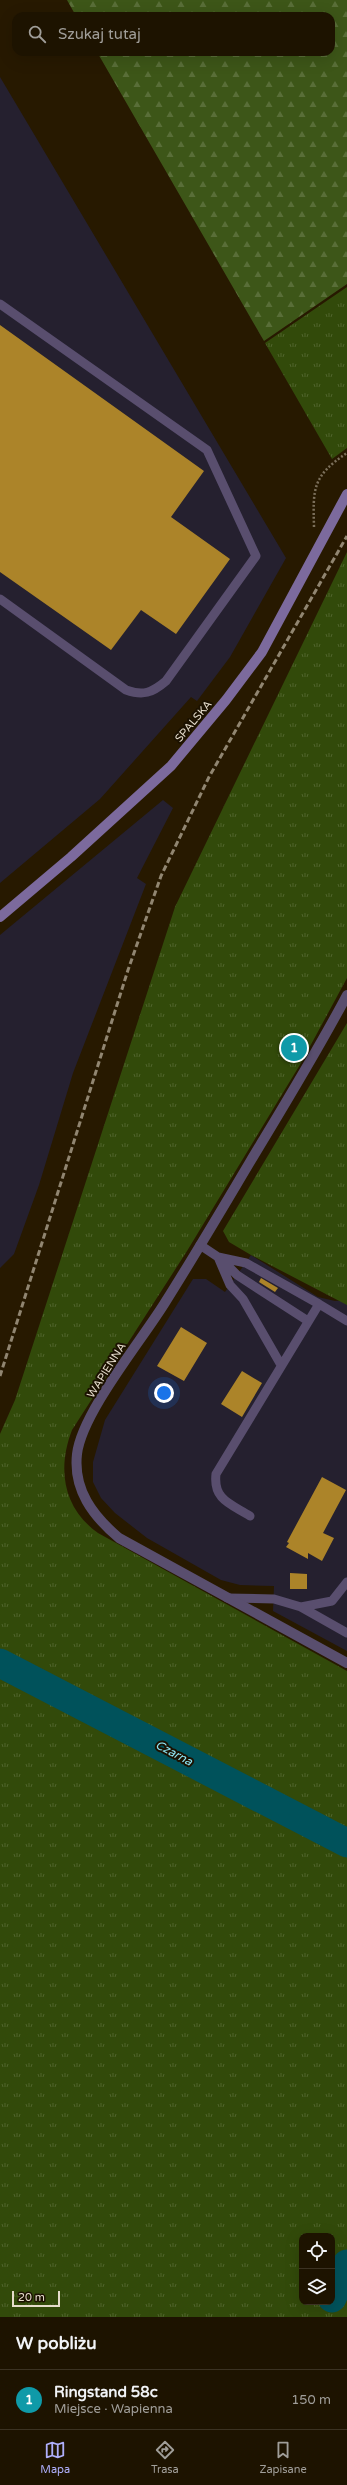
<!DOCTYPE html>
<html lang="pl">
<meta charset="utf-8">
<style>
:root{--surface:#1d1300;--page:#251c0a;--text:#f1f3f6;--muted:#a09e99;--line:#3b3222;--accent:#aeaefa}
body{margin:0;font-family:"Varela Round",sans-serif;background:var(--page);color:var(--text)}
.controls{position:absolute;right:12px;bottom:12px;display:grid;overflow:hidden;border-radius:8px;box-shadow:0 4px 16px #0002}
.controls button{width:36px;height:36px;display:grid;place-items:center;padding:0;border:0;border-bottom:1px solid var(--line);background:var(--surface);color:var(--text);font:20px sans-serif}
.scale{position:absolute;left:12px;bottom:10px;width:48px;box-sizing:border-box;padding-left:4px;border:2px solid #e5dccb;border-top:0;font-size:11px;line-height:14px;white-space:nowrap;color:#e5dccb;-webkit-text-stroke:3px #1b1100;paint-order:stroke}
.you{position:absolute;left:164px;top:1393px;width:14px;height:14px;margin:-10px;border:3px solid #fff;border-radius:50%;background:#1a73e8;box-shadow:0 0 0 6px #1a73e833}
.badge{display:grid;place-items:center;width:26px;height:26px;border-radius:50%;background:var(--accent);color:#fff;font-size:13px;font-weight:700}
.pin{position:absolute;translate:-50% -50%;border:2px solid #fff;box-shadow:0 1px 4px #0006}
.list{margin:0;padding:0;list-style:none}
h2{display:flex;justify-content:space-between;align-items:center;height:52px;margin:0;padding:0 16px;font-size:17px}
h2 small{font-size:13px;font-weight:400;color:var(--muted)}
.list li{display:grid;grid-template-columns:26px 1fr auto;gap:12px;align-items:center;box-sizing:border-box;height:60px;padding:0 16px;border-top:1px solid var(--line)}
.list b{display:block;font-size:15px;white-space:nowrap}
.list p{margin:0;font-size:13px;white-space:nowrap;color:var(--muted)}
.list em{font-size:13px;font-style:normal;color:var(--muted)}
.icon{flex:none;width:22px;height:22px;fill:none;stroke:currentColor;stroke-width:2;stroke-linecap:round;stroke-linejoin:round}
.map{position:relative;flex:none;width:347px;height:2317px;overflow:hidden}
.search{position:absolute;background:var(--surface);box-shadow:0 4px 16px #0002;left:12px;right:12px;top:12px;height:44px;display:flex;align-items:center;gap:10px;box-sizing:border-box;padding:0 14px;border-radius:12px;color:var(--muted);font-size:15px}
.sheet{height:112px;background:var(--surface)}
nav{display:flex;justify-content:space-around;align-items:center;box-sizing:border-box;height:56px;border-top:1px solid var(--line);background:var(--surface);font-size:11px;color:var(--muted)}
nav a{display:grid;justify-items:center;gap:2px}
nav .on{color:var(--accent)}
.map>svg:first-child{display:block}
.industrial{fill:#25202f}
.grass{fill:url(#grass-tufts);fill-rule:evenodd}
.forest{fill:url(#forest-firs)}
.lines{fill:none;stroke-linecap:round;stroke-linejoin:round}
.river{stroke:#00525b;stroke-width:29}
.building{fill:#ac8429}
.path{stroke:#7b6f5a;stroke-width:2.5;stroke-dasharray:2 2;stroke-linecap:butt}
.lane{stroke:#594e6e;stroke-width:9}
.street{stroke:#594e6e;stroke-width:10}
.secondary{stroke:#7c6a9d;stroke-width:10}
.rail{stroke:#918671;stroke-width:3;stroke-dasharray:6 3;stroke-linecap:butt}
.labels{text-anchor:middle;stroke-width:4;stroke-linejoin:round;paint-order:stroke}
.street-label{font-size:11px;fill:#e5dccb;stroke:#1b1100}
.water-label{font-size:12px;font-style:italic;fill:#8fe7f5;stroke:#1b1100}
</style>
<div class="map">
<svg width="347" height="2317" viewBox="0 0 347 2317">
<defs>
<pattern id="grass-tufts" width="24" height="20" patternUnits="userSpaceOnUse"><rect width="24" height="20" fill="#324a0a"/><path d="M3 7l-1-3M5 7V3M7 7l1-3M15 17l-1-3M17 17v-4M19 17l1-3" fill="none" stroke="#50642c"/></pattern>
<pattern id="forest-firs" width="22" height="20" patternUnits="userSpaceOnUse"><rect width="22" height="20" fill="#3d5618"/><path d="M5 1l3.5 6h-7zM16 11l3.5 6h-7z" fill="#596e38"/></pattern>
</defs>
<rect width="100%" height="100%" fill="#271900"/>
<path class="industrial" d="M 0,77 L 286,558 L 230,657 L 197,701 L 191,697 L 100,799 L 0,883 Z
M 163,800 L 173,808 L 137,878 L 146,884 L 73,1073 L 39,1185 L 14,1254 L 0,1268 L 0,935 Z
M 251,1255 L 318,1297 L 335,1301 L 347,1300 L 347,1651 L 273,1611 L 274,1586 L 240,1585 L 221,1580 L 147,1538 L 115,1513 L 101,1498 L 93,1482 L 93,1462 L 105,1420 L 193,1279 L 206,1279 L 225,1292 Z"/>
<path class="grass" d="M 347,287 L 347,448 L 332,459 L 265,343 Z
M 347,552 L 347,978 L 301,1063 L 187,1251 L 72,1430 C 57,1469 63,1508 98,1533 L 347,1671 L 347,2317 L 0,2317 L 0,1434 L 15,1400 L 175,907 ZM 302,2236 L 332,2236 L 332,2302 L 302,2302 Z
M 347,1023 L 347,1305 L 251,1255 L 229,1242 L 223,1231 Z"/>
<path class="forest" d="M 67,0 L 347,0 L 347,284 L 264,341 L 97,52 L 331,52 L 331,16 L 76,16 Z"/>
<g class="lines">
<path class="river" d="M 0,1663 L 347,1843
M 332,2298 L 347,2264"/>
</g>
<path class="building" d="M 0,325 L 204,471 L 171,517 L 230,559 L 176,634 L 141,610 L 111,650 L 0,572 Z
M 261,1278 L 278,1288 L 275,1292 L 259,1282 Z
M 181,1327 L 207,1343 L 184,1381 L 157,1366 Z
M 242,1371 L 262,1383 L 242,1417 L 221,1404 Z
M 322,1477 L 346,1490 L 323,1533 L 334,1538 L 322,1561 L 308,1553 L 308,1559 L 286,1547 L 289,1543 L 287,1542 Z
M 290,1573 L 307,1574 L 307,1589 L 290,1589 Z"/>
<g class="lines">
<path class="path" d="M 314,527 C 313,489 312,476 347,453"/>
<path class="lane" d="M 0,304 L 207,450 L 256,556 L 166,681 C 152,693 143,696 126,690 L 0,599
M 200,1245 L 218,1257 L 246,1263 L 319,1304
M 218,1257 L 230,1285 L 243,1299 L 281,1365
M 221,1259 L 237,1275 L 308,1321
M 250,1516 C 231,1504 213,1500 216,1474 L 319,1304 L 347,1321
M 227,1598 L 274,1599 L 301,1607 L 347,1633
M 301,1607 L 332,1601 L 347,1582"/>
<path class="street" d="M 347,995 C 317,1052 283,1107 250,1162 C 222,1209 195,1255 166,1301 C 143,1339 82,1412 77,1454 C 73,1490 93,1516 119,1538 L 347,1663"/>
<path class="secondary" d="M 0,917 L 71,857 L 171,766 L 226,700 L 262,652 L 347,494"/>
<path class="rail" d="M 0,1376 L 128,970 L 161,876 L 209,777 L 347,536"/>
</g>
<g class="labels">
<g class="street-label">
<text transform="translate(193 721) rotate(-50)" y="4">SPALSKA</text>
<text transform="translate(106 1370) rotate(-58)" y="4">WAPIENNA</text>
</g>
<g class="water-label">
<text transform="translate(174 1753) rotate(28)" y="4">Czarna</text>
</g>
</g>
</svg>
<div class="controls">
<button><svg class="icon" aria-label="locate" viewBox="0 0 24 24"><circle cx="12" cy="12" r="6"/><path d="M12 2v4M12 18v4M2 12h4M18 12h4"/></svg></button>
<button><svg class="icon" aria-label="layers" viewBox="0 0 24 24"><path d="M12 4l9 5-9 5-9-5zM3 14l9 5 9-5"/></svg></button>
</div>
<div class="scale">20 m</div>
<div class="you"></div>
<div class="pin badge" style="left:294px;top:1048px;background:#0f9aa8">1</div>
<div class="search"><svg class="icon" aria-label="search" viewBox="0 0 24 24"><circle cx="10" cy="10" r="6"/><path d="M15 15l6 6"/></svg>Szukaj tutaj</div>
</div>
<section class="sheet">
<h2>W pobliżu<small></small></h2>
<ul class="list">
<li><span class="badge" style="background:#0f9aa8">1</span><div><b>Ringstand 58c</b><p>Miejsce · Wapienna</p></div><em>150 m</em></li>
</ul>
</section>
<nav>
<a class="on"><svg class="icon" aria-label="map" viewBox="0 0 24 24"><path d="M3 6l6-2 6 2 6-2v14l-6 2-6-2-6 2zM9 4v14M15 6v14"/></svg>Mapa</a>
<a><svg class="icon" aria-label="directions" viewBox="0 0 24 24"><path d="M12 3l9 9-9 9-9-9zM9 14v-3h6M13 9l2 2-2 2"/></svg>Trasa</a>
<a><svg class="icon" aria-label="saved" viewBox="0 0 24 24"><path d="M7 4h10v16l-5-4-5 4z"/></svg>Zapisane</a>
</nav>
